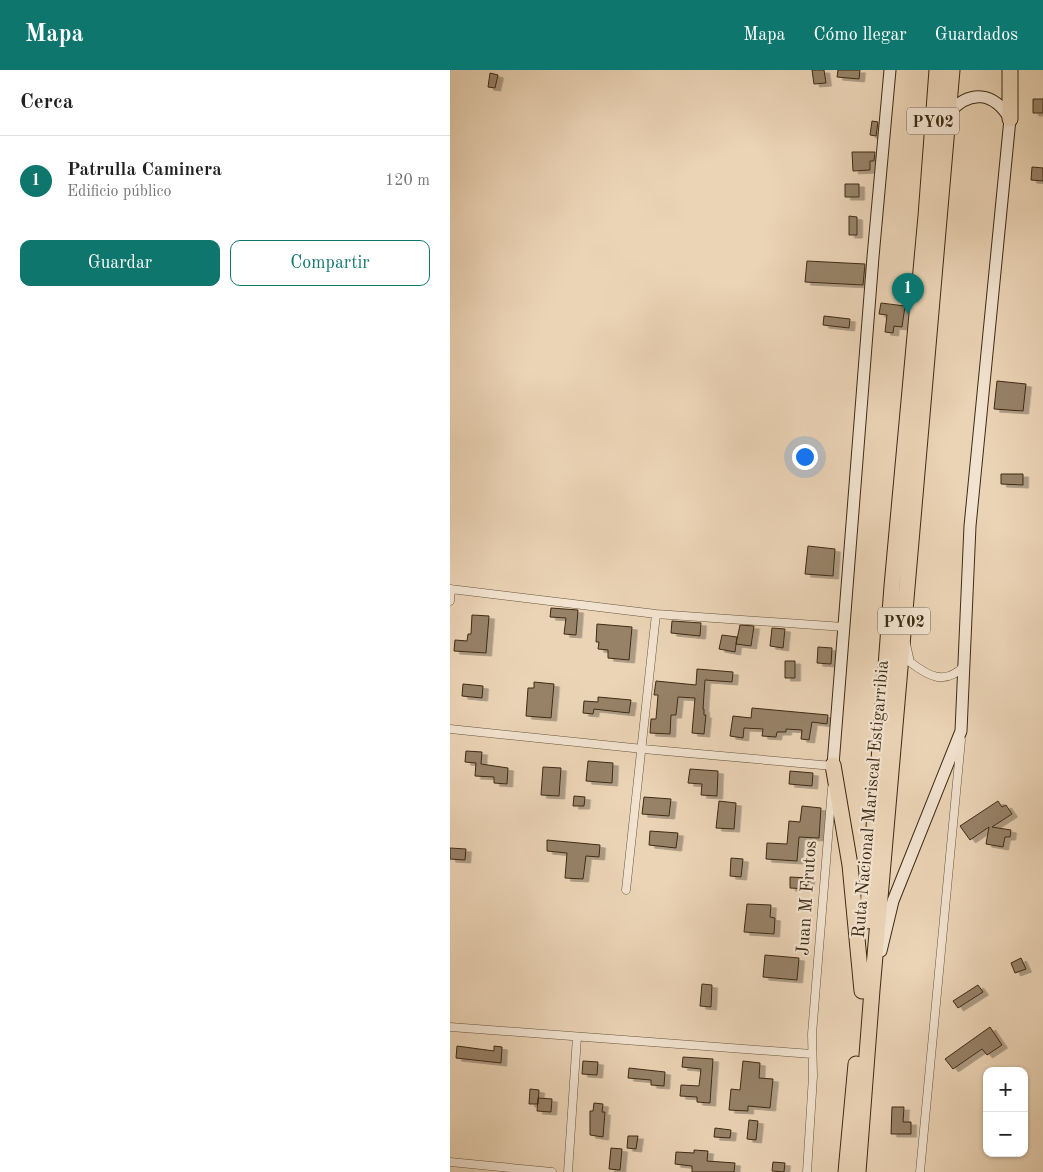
<!DOCTYPE html>
<html lang="es">
<meta charset="utf-8">
<style>
:root{--surface:#fff;--page:#f6f6f6;--text:#222;--muted:#767676;--line:#e0e0e0;--accent:#0f766e}
body{margin:0;font-family:"Old Standard TT",serif;background:var(--page);color:var(--text)}
.controls{position:absolute;right:15px;bottom:15px;display:grid;overflow:hidden;border-radius:10px;box-shadow:0 1px 4px #0004}
.controls button{width:45px;height:45px;display:grid;place-items:center;padding:0;border:0;border-bottom:1px solid var(--line);background:var(--surface);color:var(--text);font:25px sans-serif}
.you{position:absolute;left:354px;top:386px;width:18px;height:18px;margin:-12px;border:4px solid #fff;border-radius:50%;background:#1a73e8;box-shadow:0 0 0 8px #1a73e833}
.badge{display:grid;place-items:center;width:32px;height:32px;border-radius:50%;background:var(--accent);color:#fff;font-size:16px;font-weight:700}
.pin{position:absolute;translate:-50% -41px;filter:drop-shadow(0 1px 2px #0008)}
.pin::after{content:'';position:absolute;top:26px;width:18px;height:15px;background:inherit;clip-path:polygon(0 0,100% 0,50% 100%)}
.list{margin:0;padding:0;list-style:none}
h2{display:flex;justify-content:space-between;align-items:center;height:65px;margin:0;padding:0 20px;font-size:21px}
h2 small{font-size:16px;font-weight:400;color:var(--muted)}
.list li{display:grid;grid-template-columns:32px 1fr auto;gap:15px;align-items:center;box-sizing:border-box;height:90px;padding:0 20px;border-top:1px solid var(--line)}
.list b{display:block;font-size:19px;white-space:nowrap}
.list p{margin:0;font-size:16px;white-space:nowrap;color:var(--muted)}
.list em{font-size:16px;font-style:normal;color:var(--muted)}
.actions{display:flex;gap:10px;padding:15px 20px}
.actions a{flex:1;padding:11px 0;border:1px solid var(--accent);border-radius:10px;text-align:center;font-size:18px;color:var(--accent)}
.actions .main{background:var(--accent);color:#fff}
.map{position:relative;flex:none;width:593px;height:1102px;overflow:hidden}
header{display:flex;align-items:center;gap:30px;box-sizing:border-box;height:70px;padding:0 25px;background:var(--accent);color:#fff}
header strong{font-size:24px}
nav{display:flex;gap:28px;margin-inline-start:auto;font-size:18px}
main{display:flex}
aside{flex:1;background:var(--surface)}
.map>svg:first-child{display:block}
.building{fill:#978268;stroke:#3d2a13;filter:url(#shadow)}
.lines{fill:none;stroke-linecap:round;stroke-linejoin:round}
.street-casing{stroke:#68543c;stroke-width:9}
.secondary-casing{stroke:#3d2a13;stroke-width:13}
.highway-casing{stroke:#3d2a13;stroke-width:17}
.street{stroke:#f2e3d0;stroke-width:8}
.secondary{stroke:#f2e3d0;stroke-width:11}
.highway{stroke:#ebd4b6;stroke-width:15}
.labels{text-anchor:middle;stroke-width:4.5;stroke-linejoin:round;paint-order:stroke}
.shield{fill:#f2e3d0;stroke:#73624c;stroke-width:1}
.shield-label{font-size:16px;font-weight:bold;fill:#3d2a13}
.street-label{font-size:18px;fill:#3d2a13;stroke:#f2e3d0}
</style>
<header>
<strong>Mapa</strong>
<nav><a>Mapa</a><a>Cómo llegar</a><a>Guardados</a></nav>
</header>
<main>
<aside>
<h2>Cerca<small></small></h2>
<ul class="list">
<li><span class="badge">1</span><div><b>Patrulla Caminera</b><p>Edificio público</p></div><em>120 m</em></li>
</ul>
<div class="actions"><a class="main">Guardar</a><a>Compartir</a></div>
</aside>
<div class="map">
<svg width="593" height="1102" viewBox="0 0 593 1102">
<defs>
<filter id="shadow"><feDropShadow dx="5.5" dy="3" stdDeviation="0" flood-color="#0004"/></filter>
</defs>
<rect width="100%" height="100%" fill="#ebd4b6"/>
<filter id="stains"><feTurbulence type="fractalNoise" baseFrequency=".004" numOctaves="4"/><feColorMatrix values="0 0 0 0 .2 0 0 0 0 .09 0 0 0 0 .02 0 0 0 .5 -.17"/></filter>
<radialGradient id="worn" r=".72"><stop offset=".6" stop-color="#630" stop-opacity="0"/><stop offset="1" stop-color="#630" stop-opacity=".3"/></radialGradient>
<path class="building" d="M 362,0 L 374,0 L 376,13 L 364,14 Z
M 388,0 L 410,0 L 409,9 L 387,7 Z
M 40,3 L 48,5 L 45,18 L 38,17 Z
M 583,29 L 593,29 L 593,43 L 583,43 Z
M 422,51 L 428,52 L 426,66 L 420,65 Z
M 402,82 L 425,82 L 424,91 L 420,91 L 420,100 L 403,101 Z
M 582,97 L 593,98 L 593,111 L 581,110 Z
M 395,114 L 409,114 L 409,127 L 395,127 Z
M 399,146 L 407,147 L 407,165 L 399,165 Z
M 357,191 L 415,194 L 413,215 L 355,212 Z
M 431,233 L 455,236 L 452,257 L 444,256 L 443,263 L 435,262 L 437,245 L 429,244 Z
M 374,246 L 400,249 L 399,258 L 373,255 Z
M 547,311 L 576,314 L 573,341 L 544,339 Z
M 551,404 L 573,404 L 573,415 L 551,414 Z
M 358,476 L 385,479 L 383,506 L 355,504 Z
M 101,538 L 128,540 L 126,565 L 114,564 L 116,548 L 100,547 Z
M 22,545 L 39,546 L 36,583 L 4,581 L 5,570 L 17,571 L 18,564 L 21,564 Z
M 222,551 L 251,553 L 250,566 L 221,563 Z
M 147,554 L 182,557 L 179,590 L 158,588 L 158,580 L 148,579 L 149,572 L 146,572 Z
M 290,555 L 304,556 L 301,576 L 286,574 Z
M 322,558 L 335,559 L 333,578 L 320,576 Z
M 272,565 L 287,567 L 285,582 L 269,579 Z
M 368,577 L 382,578 L 381,594 L 367,593 Z
M 335,591 L 345,591 L 345,608 L 335,608 Z
M 247,599 L 283,602 L 282,612 L 255,610 L 253,639 L 254,639 L 254,645 L 256,645 L 254,664 L 242,663 L 245,628 L 228,627 L 226,645 L 221,645 L 220,664 L 200,663 L 201,649 L 206,649 L 208,625 L 204,625 L 206,611 L 246,615 Z
M 84,612 L 104,614 L 101,648 L 76,646 L 78,618 L 84,618 Z
M 13,614 L 33,616 L 32,628 L 12,626 Z
M 148,627 L 181,630 L 179,643 L 144,639 L 143,644 L 133,643 L 134,631 L 148,632 Z
M 302,638 L 378,645 L 377,654 L 362,652 L 359,670 L 351,669 L 352,660 L 336,659 L 336,662 L 327,662 L 326,667 L 312,666 L 313,659 L 294,658 L 293,668 L 280,666 L 283,646 L 301,648 Z
M 16,681 L 32,682 L 31,694 L 58,698 L 57,714 L 44,713 L 44,707 L 25,706 L 26,693 L 15,692 Z
M 138,691 L 163,693 L 162,713 L 136,711 Z
M 93,697 L 111,698 L 109,726 L 91,725 Z
M 240,699 L 268,701 L 267,726 L 251,725 L 252,714 L 238,713 Z
M 340,701 L 363,703 L 362,716 L 339,714 Z
M 124,726 L 135,727 L 134,736 L 123,736 Z
M 194,727 L 221,729 L 219,746 L 192,744 Z
M 269,731 L 286,733 L 284,759 L 266,758 Z
M 548,731 L 552,737 L 556,735 L 562,744 L 542,757 L 561,760 L 560,767 L 555,767 L 553,777 L 536,774 L 539,757 L 520,770 L 510,756 Z
M 352,736 L 371,738 L 369,768 L 349,767 L 347,791 L 316,789 L 317,773 L 337,774 L 339,751 L 350,752 Z
M 200,761 L 228,763 L 226,778 L 199,775 Z
M 97,770 L 150,775 L 149,787 L 136,786 L 133,809 L 115,808 L 117,783 L 97,781 Z
M 0,778 L 16,779 L 15,790 L 0,789 Z
M 281,788 L 293,789 L 291,807 L 280,806 Z
M 340,807 L 359,808 L 358,819 L 340,818 Z
M 297,834 L 321,835 L 320,847 L 325,848 L 324,864 L 294,862 Z
M 315,885 L 349,888 L 347,910 L 313,907 Z
M 571,888 L 576,899 L 565,903 L 561,893 Z
M 252,914 L 262,915 L 261,937 L 250,936 Z
M 528,915 L 533,922 L 508,938 L 503,931 Z
M 540,957 L 552,975 L 537,985 L 532,979 L 503,999 L 495,989 Z
M 7,976 L 44,981 L 44,976 L 52,977 L 51,993 L 6,988 Z
M 233,987 L 263,989 L 260,1033 L 247,1032 L 247,1027 L 230,1026 L 231,1015 L 249,1016 L 251,999 L 232,997 Z
M 133,991 L 148,992 L 147,1005 L 132,1004 Z
M 293,991 L 310,993 L 309,1008 L 323,1009 L 320,1038 L 298,1036 L 298,1041 L 279,1040 L 281,1019 L 290,1020 Z
M 179,998 L 215,1002 L 214,1016 L 201,1015 L 201,1010 L 178,1008 Z
M 80,1019 L 89,1020 L 88,1034 L 79,1034 Z
M 88,1028 L 102,1029 L 101,1042 L 87,1041 Z
M 144,1033 L 153,1034 L 152,1042 L 155,1042 L 153,1067 L 140,1065 L 140,1041 L 143,1041 Z
M 442,1037 L 454,1037 L 453,1052 L 461,1052 L 461,1064 L 441,1064 Z
M 299,1050 L 308,1051 L 306,1070 L 297,1069 Z
M 265,1058 L 281,1060 L 280,1068 L 264,1067 Z
M 178,1066 L 188,1066 L 186,1079 L 177,1078 Z
M 161,1078 L 172,1079 L 170,1100 L 159,1099 Z
M 244,1080 L 258,1081 L 257,1091 L 285,1093 L 284,1102 L 242,1102 L 242,1096 L 225,1094 L 226,1082 L 244,1083 Z
M 323,1092 L 335,1093 L 334,1102 L 322,1101 Z"/>
<g class="lines">
<g class="street-casing">
<path id="street" d="M 0,519 L 206,544 L 394,557
M 0,531 L 1,519
M 456,574 L 460,592 C 478,606 495,616 514,596
M 0,659 L 193,679 L 383,696
M 176,820 L 206,544
M 0,957 L 362,984
M 0,1092 L 102,1102
M 118,1102 L 127,967
M 357,1102 L 363,1006 L 362,964 L 382,718
M 470,1102 L 511,670"/>
</g>
<g class="secondary-casing">
<path id="secondary" d="M 383,695 L 423,187 L 440,0
M 431,881 L 443,831 L 511,661 L 520,456 L 560,49 C 544,22 520,19 499,43"/>
</g>
<g class="highway-casing">
<path id="highway" d="M 560,49 L 560,0
M 383,695 L 400,795 L 412,921
M 417,851 L 442,516 L 476,146 L 487,0
M 396,1102 L 406,994
M 408,1102 L 422,920 L 502,0"/>
</g>
<use href="#street" class="street"/>
<use href="#secondary" class="secondary"/>
<use href="#highway" class="highway"/>
</g>
<g class="labels">
<g class="shield">
<rect x="457" y="37.5" width="52" height="27" rx="4"/>
<rect x="428" y="537.5" width="52" height="27" rx="4"/>
</g>
<g class="shield-label">
<text x="483" y="57">PY02</text>
<text x="454" y="557">PY02</text>
</g>
<g class="street-label">
<text transform="translate(420 729) rotate(-85)" y="6">Ruta Nacional Mariscal Estigarribia</text>
<text transform="translate(356 828) rotate(-86)" y="6">Juan M Frutos</text>
</g>
</g>
<rect width="100%" height="100%" filter="url(#stains)"/>
<rect width="100%" height="100%" fill="url(#worn)"/>
</svg>
<div class="controls">
<button>+</button>
<button>−</button>
</div>
<div class="you"></div>
<div class="pin badge" style="left:458px;top:244px">1</div>
</div>
</main>
